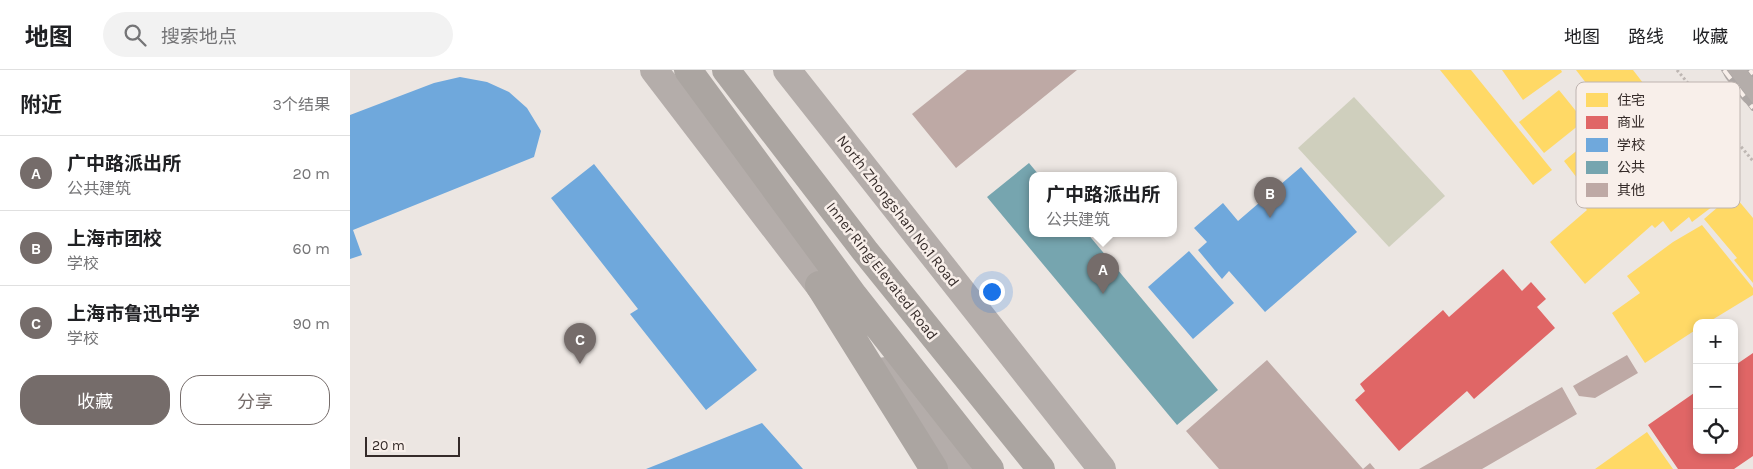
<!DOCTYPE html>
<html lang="zh">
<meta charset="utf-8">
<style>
:root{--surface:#fff;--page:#f2f2f2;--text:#202124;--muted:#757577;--line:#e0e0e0;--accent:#756c6a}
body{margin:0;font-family:Karla,"Noto Sans SC",sans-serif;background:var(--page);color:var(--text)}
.controls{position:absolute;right:15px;bottom:15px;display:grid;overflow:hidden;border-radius:10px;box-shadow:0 2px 8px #0003}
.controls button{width:45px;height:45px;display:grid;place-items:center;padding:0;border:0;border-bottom:1px solid var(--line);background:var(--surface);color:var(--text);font:25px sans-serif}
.scale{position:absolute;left:15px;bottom:12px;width:95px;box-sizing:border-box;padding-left:5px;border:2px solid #352b29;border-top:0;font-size:14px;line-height:18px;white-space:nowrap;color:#352b29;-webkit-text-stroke:4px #f8efea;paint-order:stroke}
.you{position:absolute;left:641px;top:221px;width:18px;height:18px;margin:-12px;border:4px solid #fff;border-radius:50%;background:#1a73e8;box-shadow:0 0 0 8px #1a73e833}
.badge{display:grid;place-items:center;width:32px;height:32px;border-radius:50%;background:var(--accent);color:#fff;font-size:16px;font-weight:700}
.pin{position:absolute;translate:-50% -41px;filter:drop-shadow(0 1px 2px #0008)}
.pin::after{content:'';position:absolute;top:26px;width:18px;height:15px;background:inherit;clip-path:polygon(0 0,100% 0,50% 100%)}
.popup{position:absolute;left:679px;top:102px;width:148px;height:65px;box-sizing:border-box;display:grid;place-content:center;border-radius:10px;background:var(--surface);filter:drop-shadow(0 1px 4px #0005);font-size:16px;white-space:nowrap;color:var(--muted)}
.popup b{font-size:19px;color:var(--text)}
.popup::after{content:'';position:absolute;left:50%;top:100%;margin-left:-10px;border:10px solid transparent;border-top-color:var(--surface)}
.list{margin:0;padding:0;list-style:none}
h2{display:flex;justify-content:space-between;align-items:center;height:65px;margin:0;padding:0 20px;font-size:21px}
h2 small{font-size:16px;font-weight:400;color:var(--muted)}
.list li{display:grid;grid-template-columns:32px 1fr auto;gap:15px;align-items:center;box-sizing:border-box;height:75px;padding:0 20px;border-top:1px solid var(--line)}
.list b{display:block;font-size:19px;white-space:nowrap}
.list p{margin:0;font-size:16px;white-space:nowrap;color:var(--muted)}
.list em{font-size:16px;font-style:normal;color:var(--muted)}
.actions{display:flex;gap:10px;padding:15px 20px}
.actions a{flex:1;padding:11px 0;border:1px solid var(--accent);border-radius:20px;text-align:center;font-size:18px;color:var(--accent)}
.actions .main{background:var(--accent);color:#fff}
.icon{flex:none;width:28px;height:28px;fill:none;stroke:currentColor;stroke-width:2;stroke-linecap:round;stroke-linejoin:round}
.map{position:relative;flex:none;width:1403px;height:399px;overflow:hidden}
header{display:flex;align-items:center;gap:30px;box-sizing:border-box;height:70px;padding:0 25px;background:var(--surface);border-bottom:1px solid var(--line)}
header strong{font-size:24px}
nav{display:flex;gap:28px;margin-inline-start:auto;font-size:18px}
.search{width:350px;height:45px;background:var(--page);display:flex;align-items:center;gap:12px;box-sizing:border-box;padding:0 18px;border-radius:28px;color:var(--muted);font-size:19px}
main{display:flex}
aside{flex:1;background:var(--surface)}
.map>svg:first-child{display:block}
.grass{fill:#cfcfbd}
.homes{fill:#ffd966}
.shops{fill:#e06666}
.schools{fill:#6fa8dc}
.public{fill:#76a5af}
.building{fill:#bea9a5}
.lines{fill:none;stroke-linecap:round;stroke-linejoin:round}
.path{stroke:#beb7b3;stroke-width:3;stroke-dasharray:2.5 2.5;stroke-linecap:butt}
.major{stroke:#b4adaa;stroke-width:28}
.highway{stroke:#aba5a1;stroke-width:28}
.rail-casing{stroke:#ada7a5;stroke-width:5.5}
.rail{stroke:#f8efea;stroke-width:4;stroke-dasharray:11;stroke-linecap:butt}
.labels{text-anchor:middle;stroke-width:5;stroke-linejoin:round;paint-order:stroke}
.street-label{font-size:15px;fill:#352b29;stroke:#f8efea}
.key{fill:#f8efea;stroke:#beb4b0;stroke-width:1}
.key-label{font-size:14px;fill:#352b29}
</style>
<header>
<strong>地图</strong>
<div class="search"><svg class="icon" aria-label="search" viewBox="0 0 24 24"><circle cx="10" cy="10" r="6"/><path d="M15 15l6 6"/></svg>搜索地点</div>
<nav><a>地图</a><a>路线</a><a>收藏</a></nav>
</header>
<main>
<aside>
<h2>附近<small>3个结果</small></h2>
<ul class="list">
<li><span class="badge">A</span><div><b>广中路派出所</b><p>公共建筑</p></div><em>20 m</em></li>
<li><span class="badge">B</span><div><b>上海市团校</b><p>学校</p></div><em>60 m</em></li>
<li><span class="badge">C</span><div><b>上海市鲁迅中学</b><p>学校</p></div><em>90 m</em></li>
</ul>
<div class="actions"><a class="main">收藏</a><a>分享</a></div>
</aside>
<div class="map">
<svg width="1403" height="399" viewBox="0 0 1403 399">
<rect width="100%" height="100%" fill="#ece6e2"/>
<path class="grass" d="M 1004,27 L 1095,126 L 1039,177 L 948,78 Z"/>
<path class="homes" d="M 1090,0 L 1121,0 L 1202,100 L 1183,115 Z
M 1152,0 L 1211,0 L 1212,2 L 1173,30 Z
M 1226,0 L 1283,0 L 1379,124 L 1342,152 L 1339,147 L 1321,162 L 1313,151 L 1305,158 L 1302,155 L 1235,214 L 1200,172 L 1237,140 L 1227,128 L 1259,102 L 1255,99 L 1284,75 Z
M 1209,20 L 1234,51 L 1194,83 L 1169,52 Z
M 1251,61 L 1265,79 L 1227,108 L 1214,91 Z
M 1383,124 L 1403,148 L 1403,213 L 1384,190 L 1387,188 L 1354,149 Z
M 1352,155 L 1403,218 L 1403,225 L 1357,253 L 1347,253 L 1347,259 L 1295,293 L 1262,243 L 1290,223 L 1277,206 L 1323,172 Z
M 1297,362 L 1323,399 L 1245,399 Z"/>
<path class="shops" d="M 1153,199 L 1172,221 L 1181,212 L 1196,229 L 1187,237 L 1205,258 L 1124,329 L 1117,321 L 1049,381 L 1005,330 L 1015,321 L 1010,314 L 1093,240 L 1099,247 Z
M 1403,283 L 1403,386 L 1384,399 L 1328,399 L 1298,355 L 1347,321 L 1347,380 L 1384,380 L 1384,296 Z"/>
<path class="schools" d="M 110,7 L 137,12 L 159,22 L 177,38 L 191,61 L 184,87 L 3,160 L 12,185 L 0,189 L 0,45 L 84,13 Z
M 244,94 L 407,300 L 356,340 L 280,244 L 288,239 L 201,128 Z
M 951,97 L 1007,162 L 915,242 L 879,201 L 872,209 L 848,180 L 857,172 L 844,158 L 873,133 L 888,151 Z
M 839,181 L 884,233 L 843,269 L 798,217 Z
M 412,353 L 453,399 L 296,399 Z"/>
<path class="public" d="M 679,93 L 689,105 L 683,105 L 683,163 L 737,163 L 868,320 L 827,355 L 637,127 Z"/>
<path class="building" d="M 617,0 L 727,0 L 606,98 L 562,44 Z
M 1277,285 L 1288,303 L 1245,328 L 1229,326 L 1223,316 Z
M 917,290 L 1013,399 L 869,399 L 836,361 Z
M 1212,317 L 1227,344 L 1132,399 L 1069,399 Z
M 1020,393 L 1025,399 L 1013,399 Z"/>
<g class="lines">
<path class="path" d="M 1327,0 L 1403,91"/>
<path class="major" d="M 304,0 L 484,235
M 437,0 L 752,399
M 1387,0 L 1403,21
M 535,301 L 610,399"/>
<path class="highway" d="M 338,0 L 504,226 L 640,399
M 376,0 L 515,181 L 691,399
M 469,215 L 584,399"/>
<g class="rail-casing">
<path id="rail" d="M 1374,0 L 1403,38
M 1400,0 L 1403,4"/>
</g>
<use href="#rail" class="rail"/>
</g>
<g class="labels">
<g class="street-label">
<text transform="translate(548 141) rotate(52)" y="5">North Zhongshan No.1 Road</text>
<text transform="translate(532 201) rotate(52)" y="5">Inner Ring Elevated Road</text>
</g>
</g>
<rect x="1226" y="12" width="164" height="126" rx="8" class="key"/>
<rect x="1236" y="23" width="22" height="14" fill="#ffd966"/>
<rect x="1236" y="46" width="22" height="13" fill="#e06666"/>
<rect x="1236" y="68" width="22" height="14" fill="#6fa8dc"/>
<rect x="1236" y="91" width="22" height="13" fill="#76a5af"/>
<rect x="1236" y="113" width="22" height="14" fill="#bea9a5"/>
<g class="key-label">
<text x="1267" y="35">住宅</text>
<text x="1267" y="57">商业</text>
<text x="1267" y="80">学校</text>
<text x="1267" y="102">公共</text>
<text x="1267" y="125">其他</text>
</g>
</svg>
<div class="controls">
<button>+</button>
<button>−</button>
<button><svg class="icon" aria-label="locate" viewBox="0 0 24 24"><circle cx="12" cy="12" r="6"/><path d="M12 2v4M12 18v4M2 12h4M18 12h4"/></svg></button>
</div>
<div class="scale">20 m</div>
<div class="you"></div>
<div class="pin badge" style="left:753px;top:224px">A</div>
<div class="popup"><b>广中路派出所</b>公共建筑</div>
<div class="pin badge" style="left:920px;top:148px">B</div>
<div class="pin badge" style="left:230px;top:294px">C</div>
</div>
</main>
